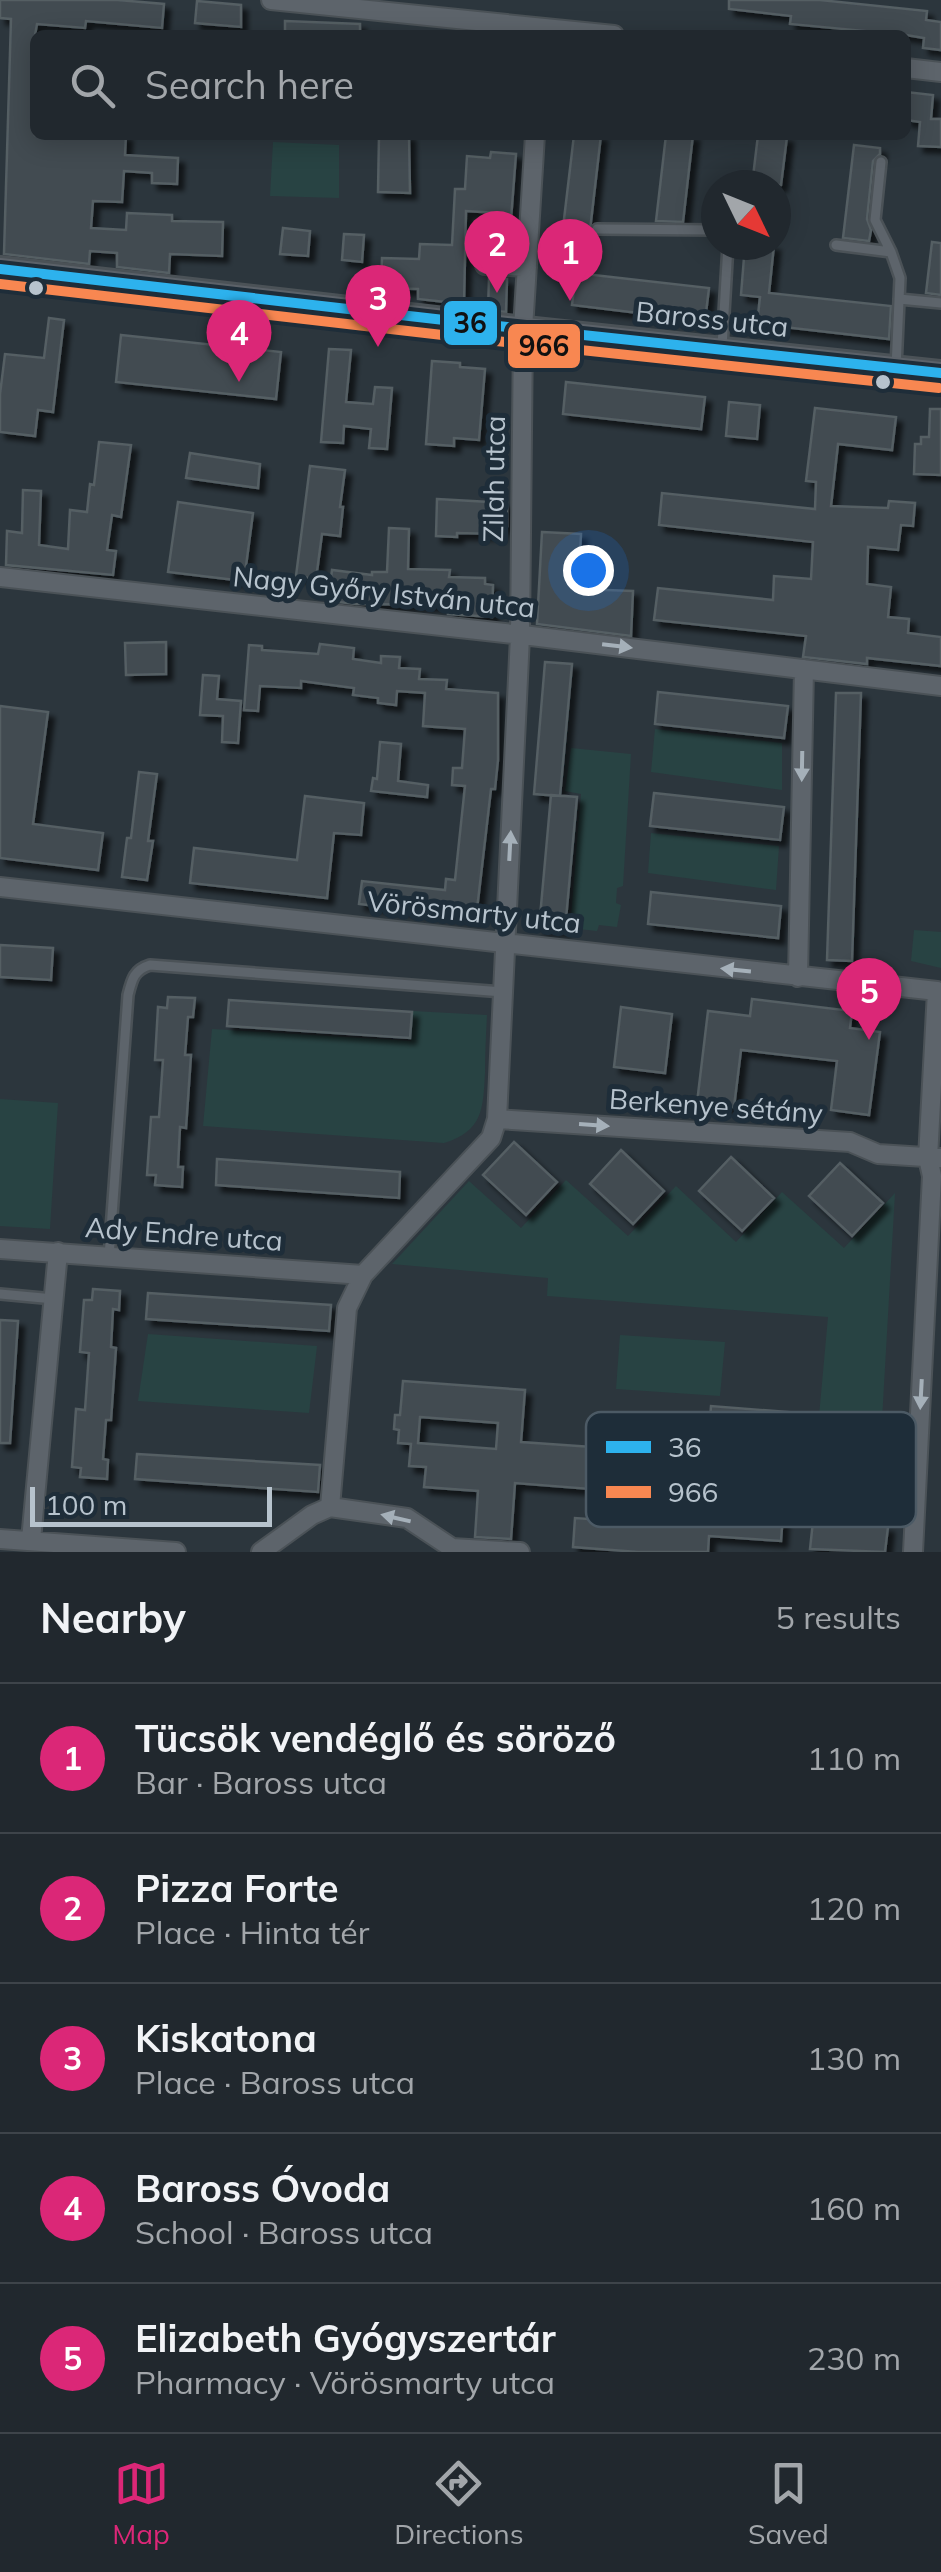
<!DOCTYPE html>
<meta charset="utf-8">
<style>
:root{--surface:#21282e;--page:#2d343a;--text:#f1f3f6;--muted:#a2a6aa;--line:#3e444a;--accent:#db2777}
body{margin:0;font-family:Mulish,sans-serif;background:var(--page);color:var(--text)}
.compass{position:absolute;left:701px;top:170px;width:90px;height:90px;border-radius:50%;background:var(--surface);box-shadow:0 5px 25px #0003;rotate:133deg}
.scale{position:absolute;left:30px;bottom:25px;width:242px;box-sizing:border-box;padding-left:10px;border:5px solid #b7c3cd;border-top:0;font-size:28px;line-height:35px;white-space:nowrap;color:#b7c3cd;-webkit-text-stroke:8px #1e2d39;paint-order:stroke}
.you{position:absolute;left:588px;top:570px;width:35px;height:35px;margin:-25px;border:8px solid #fff;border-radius:50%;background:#1a73e8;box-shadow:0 0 0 15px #1a73e833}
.badge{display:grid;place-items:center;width:65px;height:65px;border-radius:50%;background:var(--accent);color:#fff;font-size:32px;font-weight:700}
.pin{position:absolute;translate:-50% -82px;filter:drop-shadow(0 2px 5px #0008)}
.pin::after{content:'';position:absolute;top:52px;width:35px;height:30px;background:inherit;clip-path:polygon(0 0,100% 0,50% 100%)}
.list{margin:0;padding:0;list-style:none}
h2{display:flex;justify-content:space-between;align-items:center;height:130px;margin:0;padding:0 40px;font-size:42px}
h2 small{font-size:32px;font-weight:400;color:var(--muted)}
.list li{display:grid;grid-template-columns:65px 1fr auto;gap:30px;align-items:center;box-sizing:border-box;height:150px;padding:0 40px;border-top:2px solid var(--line)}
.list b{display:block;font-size:38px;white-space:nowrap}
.list p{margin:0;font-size:32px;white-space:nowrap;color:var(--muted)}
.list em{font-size:32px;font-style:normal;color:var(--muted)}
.icon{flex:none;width:55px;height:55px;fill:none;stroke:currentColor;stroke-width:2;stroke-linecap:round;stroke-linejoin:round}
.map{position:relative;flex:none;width:941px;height:1552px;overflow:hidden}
.search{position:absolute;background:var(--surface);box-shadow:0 5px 25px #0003;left:30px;right:30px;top:30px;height:110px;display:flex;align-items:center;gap:25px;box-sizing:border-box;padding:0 35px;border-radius:15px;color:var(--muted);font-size:38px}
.sheet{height:880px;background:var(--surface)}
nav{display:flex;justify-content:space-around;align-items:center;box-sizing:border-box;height:140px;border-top:2px solid var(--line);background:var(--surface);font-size:28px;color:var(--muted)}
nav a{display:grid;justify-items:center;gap:5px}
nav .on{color:var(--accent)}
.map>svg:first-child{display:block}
.green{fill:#284343}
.building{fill:#434b51;stroke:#545e64;stroke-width:2.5;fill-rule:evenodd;filter:url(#shadow)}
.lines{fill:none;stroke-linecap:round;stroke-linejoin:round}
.lane-casing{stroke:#4b5257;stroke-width:14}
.street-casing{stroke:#4b5257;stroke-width:22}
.secondary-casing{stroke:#4b5257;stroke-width:28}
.lane{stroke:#5d646b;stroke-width:9}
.street{stroke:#5d646b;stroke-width:18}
.secondary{stroke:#5c6269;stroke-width:22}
.bus-1-casing{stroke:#1e2d39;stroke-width:18}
.bus-2-casing{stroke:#1e2d39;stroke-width:18}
.bus-1{stroke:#2db2ed;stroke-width:10}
.bus-2{stroke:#f88751;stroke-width:10}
.oneway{fill:#a5b0b9}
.bus-dot{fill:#b7c3cd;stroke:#1e2d39;stroke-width:4}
.labels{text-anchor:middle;stroke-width:10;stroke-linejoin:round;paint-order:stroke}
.street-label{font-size:28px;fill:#b7c3cd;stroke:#1e2d39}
.key{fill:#1e2d39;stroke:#4c5a65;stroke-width:2.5}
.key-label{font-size:28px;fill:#b7c3cd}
.line-badge{stroke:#1e2d39;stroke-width:4}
.pale-badge-label{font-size:28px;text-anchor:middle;font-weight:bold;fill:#111}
</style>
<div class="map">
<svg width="941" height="1552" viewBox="0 0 941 1552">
<defs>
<filter id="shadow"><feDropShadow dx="6" dy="6" stdDeviation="2.5" flood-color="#0009"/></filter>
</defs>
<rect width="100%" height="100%" fill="#2c363d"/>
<path class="green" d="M 273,142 L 339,145 L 339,198 L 270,196 Z
M 655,729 L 782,743 L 782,790 L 651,772 Z
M 571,748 L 631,754 L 623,886 L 617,888 L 616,903 L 621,905 L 617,927 L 599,925 L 597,931 L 570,928 L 581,794 L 565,791 Z
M 651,833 L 779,846 L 776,890 L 648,873 Z
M 914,930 L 941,932 L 941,968 L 911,961 Z
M 413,1011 L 487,1015 C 486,1034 485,1053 485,1073 C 483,1109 483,1131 444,1143 L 203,1126 L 212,1029 L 411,1041 Z
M 0,1099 L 58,1103 L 50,1229 L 0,1226 Z
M 566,1180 L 628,1236 L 676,1186 L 736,1242 L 782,1192 L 844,1248 L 895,1193 L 880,1455 L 816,1449 L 828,1317 L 547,1296 L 548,1278 L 392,1264 L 469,1181 L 521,1228 Z
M 148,1334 L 317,1346 L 309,1413 L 138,1401 Z
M 620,1335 L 725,1342 L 720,1396 L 616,1389 Z"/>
<path class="building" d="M 0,0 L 118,0 L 164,4 L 162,28 L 86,21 L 85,28 L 37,24 L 35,35 L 35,135 L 126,135 L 125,155 L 178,158 L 177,184 L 152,183 L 152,173 L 124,171 L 122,202 L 93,201 L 91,228 L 126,230 L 127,213 L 172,215 L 172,221 L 223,222 L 222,256 L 170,254 L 169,273 L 117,267 L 117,253 L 90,251 L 89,264 L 4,254 L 11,19 L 0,18 Z
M 729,0 L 820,0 L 927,11 L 926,20 L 941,22 L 941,50 L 923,48 L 924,38 L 906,35 L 790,24 L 791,16 L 729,9 Z
M 197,1 L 241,5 L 241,27 L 195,23 Z
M 285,21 L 360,24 L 360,35 L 285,35 Z
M 906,92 L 933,95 L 931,119 L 941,119 L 941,147 L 918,146 L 920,122 L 906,120 Z
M 379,135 L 409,135 L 410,193 L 378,192 Z
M 574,135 L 601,135 L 587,256 L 560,253 Z
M 666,135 L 693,135 L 683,222 L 656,221 Z
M 758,135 L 787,137 L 781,185 L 752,185 Z
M 854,145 L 880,148 L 880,154 L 873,161 L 867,219 L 871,230 L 869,241 L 843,238 Z
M 491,152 L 516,154 L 509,245 L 496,244 L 498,213 L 466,211 L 464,304 L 418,299 L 418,289 L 381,288 L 382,258 L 419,259 L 420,244 L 452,245 L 455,189 L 465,189 L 467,156 L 490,158 Z
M 283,228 L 310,231 L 308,256 L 280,254 Z
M 344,234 L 364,235 L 362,262 L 342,260 Z
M 932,242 L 941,243 L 941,295 L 926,293 Z
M 745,245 L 774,245 L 769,293 L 891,306 L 889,339 L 757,324 L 760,297 L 741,295 Z
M 576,273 L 709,288 L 705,321 L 572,305 Z
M 489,278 L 507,279 L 506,312 L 488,310 Z
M 49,318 L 64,320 L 53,412 L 38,410 L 35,436 L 0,432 L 0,394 L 5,354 L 44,358 Z
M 121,335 L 281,352 L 276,399 L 116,382 Z
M 329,349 L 351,350 L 346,402 L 373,404 L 375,387 L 392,388 L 387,449 L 369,448 L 371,429 L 344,426 L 343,443 L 321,442 Z
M 432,361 L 460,363 L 460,367 L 485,369 L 479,440 L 454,438 L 454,446 L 426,444 Z
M 566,382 L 705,397 L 701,429 L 563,414 Z
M 729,402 L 760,405 L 757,439 L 726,436 Z
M 815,408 L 896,417 L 892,450 L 838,444 L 831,506 L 888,508 L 889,501 L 915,503 L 913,526 L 901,525 L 898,550 L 868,547 L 867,584 L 891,587 L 888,617 L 909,619 L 908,633 L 941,637 L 941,666 L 867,658 L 867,664 L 803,657 L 806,636 L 654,620 L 658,588 L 773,600 L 774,576 L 811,579 L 813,542 L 659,525 L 662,493 L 815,509 L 816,482 L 806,481 Z
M 930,409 L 941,409 L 941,475 L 914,474 L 915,444 L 921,444 L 921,437 L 929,437 Z
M 99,442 L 131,445 L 121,517 L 112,515 L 107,550 L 116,551 L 113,575 L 6,565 L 7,531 L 22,533 L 23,490 L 41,491 L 39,545 L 68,549 L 70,510 L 87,512 L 90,484 L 94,485 Z
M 190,453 L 260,464 L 258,488 L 186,478 Z
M 310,466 L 345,470 L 340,507 L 343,507 L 340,536 L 322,534 L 316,579 L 296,576 Z
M 437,499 L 507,503 L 507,526 L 501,526 L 500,534 L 457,533 L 457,537 L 436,536 Z
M 178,502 L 253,513 L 244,581 L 168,572 Z
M 389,528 L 409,529 L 408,569 L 450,570 L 449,577 L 485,578 L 485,584 L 493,585 L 492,617 L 448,614 L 448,605 L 357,604 L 328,601 L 332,570 L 372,575 L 372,572 L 387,572 Z
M 542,532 L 581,534 L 578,589 L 633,591 L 631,636 L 537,624 Z
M 166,642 L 166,674 L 126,675 L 125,643 Z
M 320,644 L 354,648 L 353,659 L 381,663 L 381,656 L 400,657 L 399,668 L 420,669 L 419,679 L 447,680 L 446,689 L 498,693 L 498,760 L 495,789 L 491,789 L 476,918 L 359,904 L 362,881 L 445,890 L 446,879 L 455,880 L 465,786 L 452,785 L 453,768 L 462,768 L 465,729 L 423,726 L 425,693 L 397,691 L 396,705 L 378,703 L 378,698 L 353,695 L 354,688 L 301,681 L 301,688 L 260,686 L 258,711 L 244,710 L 249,645 L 262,646 L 262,650 L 318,654 Z
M 545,662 L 572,664 L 560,796 L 534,794 Z
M 203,675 L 219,676 L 217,699 L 241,701 L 238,743 L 222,742 L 223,716 L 200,715 Z
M 658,692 L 788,706 L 784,738 L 655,724 Z
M 836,693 L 861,693 L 852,961 L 827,960 Z
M 0,706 L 48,712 L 33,824 L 103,833 L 98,870 L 0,858 Z
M 380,742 L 401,744 L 398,781 L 428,785 L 427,797 L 371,791 L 373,778 L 377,779 Z
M 139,772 L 157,774 L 148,841 L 153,841 L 147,880 L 122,877 L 127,838 L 131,838 Z
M 654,793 L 784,807 L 780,840 L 650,826 Z
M 551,795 L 577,797 L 565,930 L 539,928 Z
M 305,796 L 364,803 L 361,835 L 334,833 L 327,898 L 190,883 L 194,848 L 297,860 Z
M 651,892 L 781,906 L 778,938 L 648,924 Z
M 0,945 L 53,948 L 51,980 L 0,977 Z
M 168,997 L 195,998 L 193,1017 L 188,1017 L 185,1055 L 191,1055 L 186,1128 L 180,1127 L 178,1167 L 183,1167 L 182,1187 L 155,1185 L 156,1175 L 147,1175 L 151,1117 L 159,1117 L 163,1060 L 155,1060 L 158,1007 L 167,1008 Z
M 752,999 L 852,1011 L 850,1028 L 880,1032 L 869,1115 L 831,1110 L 837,1061 L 741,1050 L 734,1107 L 697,1103 L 708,1011 L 750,1016 Z
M 229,1000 L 412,1012 L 410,1038 L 227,1026 Z
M 621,1007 L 672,1014 L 665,1073 L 614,1067 Z
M 514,1142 L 557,1182 L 526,1215 L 483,1175 Z
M 621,1150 L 664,1191 L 633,1224 L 590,1184 Z
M 731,1157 L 774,1198 L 742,1231 L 699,1191 Z
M 217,1159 L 400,1172 L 399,1198 L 216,1185 Z
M 840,1163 L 883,1203 L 852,1236 L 809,1196 Z
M 93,1289 L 120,1291 L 119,1310 L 113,1309 L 111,1347 L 116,1348 L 111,1420 L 106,1420 L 103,1459 L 108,1460 L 107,1479 L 80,1477 L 81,1468 L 72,1467 L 76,1409 L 85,1410 L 89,1353 L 80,1352 L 84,1300 L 92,1300 Z
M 148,1293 L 331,1305 L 329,1331 L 146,1319 Z
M 0,1320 L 18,1321 L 10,1443 L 0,1443 Z
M 403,1381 L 525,1390 L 521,1442 L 621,1449 L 623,1425 L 709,1432 L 711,1406 L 799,1413 L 797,1438 L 736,1434 L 733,1468 L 786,1472 L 781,1541 L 709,1536 L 708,1552 L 638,1552 L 573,1547 L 575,1518 L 616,1521 L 617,1507 L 671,1511 L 673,1487 L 701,1490 L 704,1455 L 647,1451 L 645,1475 L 629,1474 L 628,1492 L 515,1483 L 511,1539 L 475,1537 L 478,1491 L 424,1487 L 426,1467 L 409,1466 L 411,1444 L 398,1443 L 399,1430 L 394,1429 L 395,1415 L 400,1415 ZM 420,1417 L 498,1423 L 496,1449 L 418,1443 Z
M 137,1454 L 320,1465 L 318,1492 L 135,1479 Z
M 813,1521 L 888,1527 L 885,1552 L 810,1549 Z"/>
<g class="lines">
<g class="lane-casing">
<path id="lane" d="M 881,162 L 875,220 L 891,252 L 900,278 L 896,368
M 597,229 L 716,230
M 836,245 L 891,252
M 899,299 L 941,303
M 722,347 L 728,245
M 109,1257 L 128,995 C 132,979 134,970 150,965 L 503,992
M 0,1294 L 54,1299"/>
</g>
<g class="street-casing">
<path id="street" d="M 271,0 L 614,35
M 906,68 L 941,72
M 485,265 L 527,267
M 0,577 L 531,636 L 941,686
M 0,887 L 937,991 L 941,995
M 798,977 L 804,669
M 497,1119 L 850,1142 L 878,1154 L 941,1158
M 0,1249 L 363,1275
M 330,1507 L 407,1518 L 452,1548 L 520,1552
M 0,1539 L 176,1552
M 31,1540 L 58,1252
M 261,1552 L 312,1515 L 330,1507 L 347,1308 L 363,1275 L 491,1138 L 497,1119 L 520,636 L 523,329 L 535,135
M 913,1552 L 932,1176 L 928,1158 L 937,991"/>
</g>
<g class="secondary-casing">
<path id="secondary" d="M 0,269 L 479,324 L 941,373"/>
</g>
<use href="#lane" class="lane"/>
<use href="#street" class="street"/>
<use href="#secondary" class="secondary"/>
<g class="bus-1-casing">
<path id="bus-1" d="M 0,269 L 479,324 L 941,373"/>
</g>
<g class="bus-2-casing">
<path id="bus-2" d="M 0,284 L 477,339 L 939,388"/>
</g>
<use href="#bus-1" class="bus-1"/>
<use href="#bus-2" class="bus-2"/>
</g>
<defs><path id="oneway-solid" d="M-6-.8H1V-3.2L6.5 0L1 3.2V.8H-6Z" transform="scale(2.5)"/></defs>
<g class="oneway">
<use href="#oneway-solid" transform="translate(617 646) rotate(7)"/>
<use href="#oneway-solid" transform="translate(802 766) rotate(91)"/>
<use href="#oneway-solid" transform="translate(510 846) rotate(-87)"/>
<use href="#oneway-solid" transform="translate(736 970) rotate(-174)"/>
<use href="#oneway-solid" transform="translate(594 1125) rotate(4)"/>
<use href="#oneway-solid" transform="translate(921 1394) rotate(93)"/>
<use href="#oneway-solid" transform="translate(396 1518) rotate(-167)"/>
</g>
<g class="bus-dot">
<circle cx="36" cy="288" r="9"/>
<circle cx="883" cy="382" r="9"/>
</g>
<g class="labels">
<g class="street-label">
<text transform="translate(712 319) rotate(6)" y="10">Baross utca</text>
<text transform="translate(494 479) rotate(-89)" y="10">Zilah utca</text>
<text transform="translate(384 592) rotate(6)" y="10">Nagy Győry István utca</text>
<text transform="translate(474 912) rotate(6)" y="10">Vörösmarty utca</text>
<text transform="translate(716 1106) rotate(4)" y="10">Berkenye sétány</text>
<text transform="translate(184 1234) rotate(4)" y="10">Ady Endre utca</text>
</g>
</g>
<rect x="586" y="1412" width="330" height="115" rx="15" class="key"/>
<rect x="606" y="1441" width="45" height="12" fill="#2db2ed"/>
<rect x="606" y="1486" width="45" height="12" fill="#f88751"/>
<g class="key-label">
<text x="668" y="1457">36</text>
<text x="668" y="1502">966</text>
</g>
<g class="line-badge">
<rect x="442" y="299" width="57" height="48" rx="10" fill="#2db2ed"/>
<rect x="506" y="322" width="76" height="48" rx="10" fill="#f88751"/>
</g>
<g class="pale-badge-label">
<text x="470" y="333">36</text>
<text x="544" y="356">966</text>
</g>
</svg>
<svg class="compass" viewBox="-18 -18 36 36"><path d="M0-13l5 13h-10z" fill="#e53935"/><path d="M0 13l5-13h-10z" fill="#a2a6aa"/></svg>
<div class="scale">100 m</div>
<div class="you"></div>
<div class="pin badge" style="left:570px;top:301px">1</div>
<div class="pin badge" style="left:497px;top:293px">2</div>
<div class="pin badge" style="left:378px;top:347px">3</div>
<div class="pin badge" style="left:239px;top:382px">4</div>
<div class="pin badge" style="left:869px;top:1040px">5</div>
<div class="search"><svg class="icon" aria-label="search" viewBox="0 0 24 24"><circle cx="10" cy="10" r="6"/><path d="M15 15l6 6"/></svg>Search here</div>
</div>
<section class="sheet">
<h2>Nearby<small>5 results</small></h2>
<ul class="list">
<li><span class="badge">1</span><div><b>Tücsök vendéglő és söröző</b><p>Bar · Baross utca</p></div><em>110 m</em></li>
<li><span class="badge">2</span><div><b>Pizza Forte</b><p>Place · Hinta tér</p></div><em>120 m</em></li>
<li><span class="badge">3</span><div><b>Kiskatona</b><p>Place · Baross utca</p></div><em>130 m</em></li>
<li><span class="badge">4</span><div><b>Baross Óvoda</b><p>School · Baross utca</p></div><em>160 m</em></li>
<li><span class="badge">5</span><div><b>Elizabeth Gyógyszertár</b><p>Pharmacy · Vörösmarty utca</p></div><em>230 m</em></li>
</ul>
</section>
<nav>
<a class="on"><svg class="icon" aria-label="map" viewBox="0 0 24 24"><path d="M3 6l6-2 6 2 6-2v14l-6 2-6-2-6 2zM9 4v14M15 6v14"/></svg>Map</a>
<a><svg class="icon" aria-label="directions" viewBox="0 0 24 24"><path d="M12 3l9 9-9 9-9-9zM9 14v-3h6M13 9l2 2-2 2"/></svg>Directions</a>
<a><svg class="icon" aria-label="saved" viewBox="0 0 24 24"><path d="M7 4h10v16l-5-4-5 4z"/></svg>Saved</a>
</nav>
